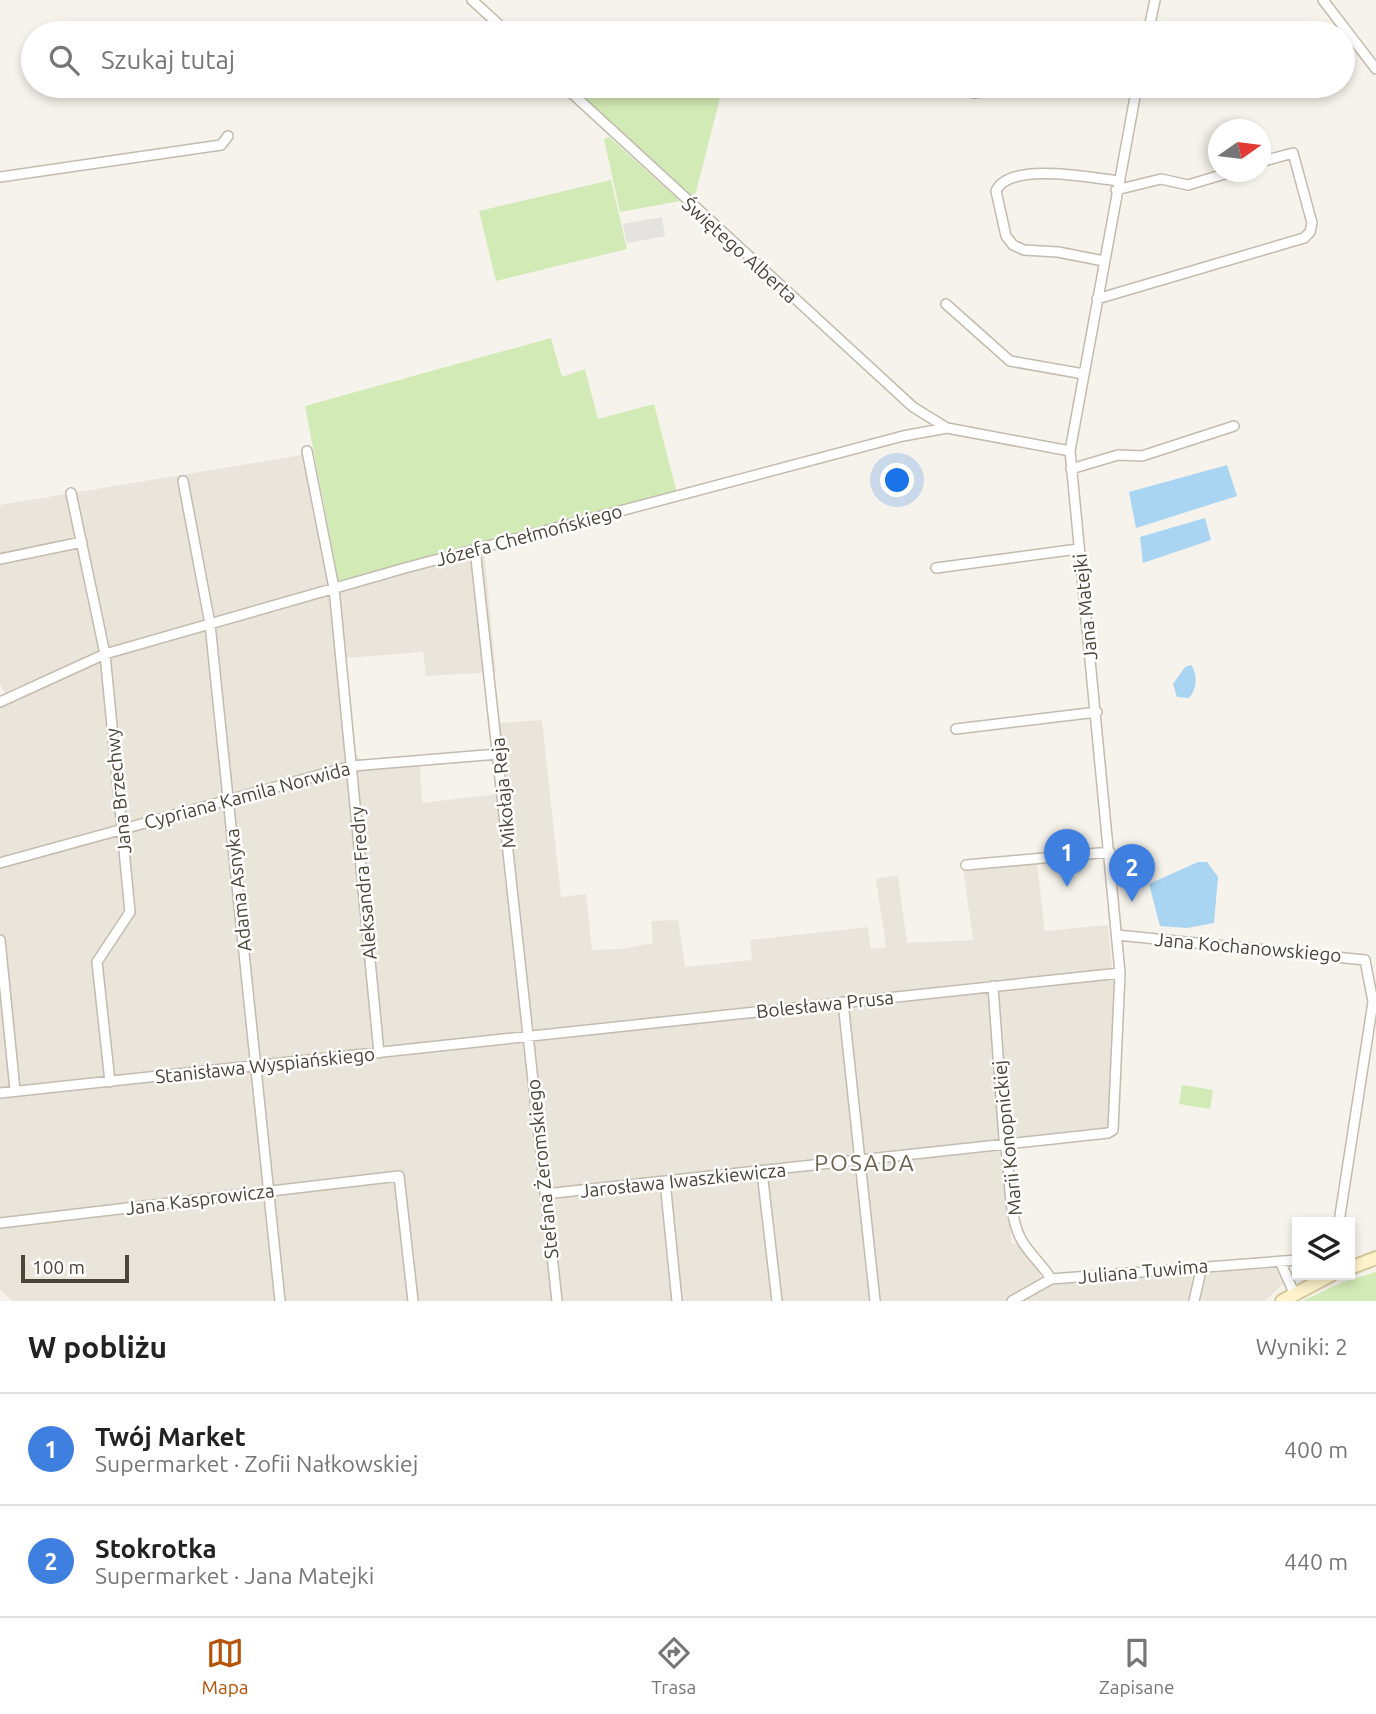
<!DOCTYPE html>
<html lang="pl">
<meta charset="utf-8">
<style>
:root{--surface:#fff;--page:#f6f6f6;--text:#222;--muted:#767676;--line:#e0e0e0;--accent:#b45309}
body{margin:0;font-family:Ubuntu,sans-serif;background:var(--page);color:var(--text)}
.controls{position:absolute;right:21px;bottom:21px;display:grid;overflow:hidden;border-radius:0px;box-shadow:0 4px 10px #0003}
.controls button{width:63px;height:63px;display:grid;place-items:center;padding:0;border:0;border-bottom:2px solid var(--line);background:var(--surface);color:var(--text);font:35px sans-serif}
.compass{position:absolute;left:1208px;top:119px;width:63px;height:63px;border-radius:50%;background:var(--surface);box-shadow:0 4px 10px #0003;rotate:76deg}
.scale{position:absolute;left:21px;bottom:18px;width:108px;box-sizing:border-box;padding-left:7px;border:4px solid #4b4439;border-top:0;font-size:19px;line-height:24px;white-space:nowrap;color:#4b4439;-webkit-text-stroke:5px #fff;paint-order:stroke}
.you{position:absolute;left:898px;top:481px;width:24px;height:24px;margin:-18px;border:5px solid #fff;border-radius:50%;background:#1a73e8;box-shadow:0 0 0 10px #1a73e833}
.badge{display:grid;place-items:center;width:46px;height:46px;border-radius:50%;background:var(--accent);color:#fff;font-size:23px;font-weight:700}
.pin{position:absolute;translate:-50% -58px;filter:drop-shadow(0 2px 4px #0008)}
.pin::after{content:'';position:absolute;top:37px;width:24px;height:21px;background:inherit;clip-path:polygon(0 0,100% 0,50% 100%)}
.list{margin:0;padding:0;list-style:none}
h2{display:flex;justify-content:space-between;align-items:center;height:91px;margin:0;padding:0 28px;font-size:30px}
h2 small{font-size:23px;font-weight:400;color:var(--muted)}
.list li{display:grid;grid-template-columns:46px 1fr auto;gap:21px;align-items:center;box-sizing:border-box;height:112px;padding:0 28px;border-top:2px solid var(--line)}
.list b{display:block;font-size:26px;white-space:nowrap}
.list p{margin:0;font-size:23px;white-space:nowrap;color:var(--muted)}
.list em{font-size:23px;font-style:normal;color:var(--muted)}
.icon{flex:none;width:38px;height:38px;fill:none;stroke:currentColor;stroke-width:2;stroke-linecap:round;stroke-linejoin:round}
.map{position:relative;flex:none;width:1376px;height:1301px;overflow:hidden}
.search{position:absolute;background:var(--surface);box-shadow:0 4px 10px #0003;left:21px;right:21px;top:21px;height:77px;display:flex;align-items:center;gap:18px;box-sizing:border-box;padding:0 24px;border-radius:38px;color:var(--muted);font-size:26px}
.sheet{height:315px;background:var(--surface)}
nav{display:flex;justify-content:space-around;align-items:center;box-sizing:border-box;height:98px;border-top:2px solid var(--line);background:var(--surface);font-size:19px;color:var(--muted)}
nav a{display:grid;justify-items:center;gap:4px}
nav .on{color:var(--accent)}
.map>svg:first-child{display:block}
.residential{fill:#eae5da}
.green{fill:#d2eab5}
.parking{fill:#e5e3e0}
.water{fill:#a9d4f2}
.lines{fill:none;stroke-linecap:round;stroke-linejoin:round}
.minor-casing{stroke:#c2bbae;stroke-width:12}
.secondary-casing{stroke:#d6c79b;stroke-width:16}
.minor{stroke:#fff;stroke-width:9}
.secondary{stroke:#fff3cd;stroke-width:12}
.labels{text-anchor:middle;stroke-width:5;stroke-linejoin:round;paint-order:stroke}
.street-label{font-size:19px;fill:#4b4439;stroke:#fff}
.quarter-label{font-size:23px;letter-spacing:2px;fill:#6e6250;stroke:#fff}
</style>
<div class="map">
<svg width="1376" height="1301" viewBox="0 0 1376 1301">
<rect width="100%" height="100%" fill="#f6f3ec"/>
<path class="residential" d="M 302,455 L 326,577 L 341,590 L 484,550 L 496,672 L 426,676 L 423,652 L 346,658 L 356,753 L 366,770 L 420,766 L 422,803 L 506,793 L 498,723 L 542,720 L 561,897 L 586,894 L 592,950 L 621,949 L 653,943 L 651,921 L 678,920 L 685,967 L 752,960 L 750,940 L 868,927 L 871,949 L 886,947 L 876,879 L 898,875 L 907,943 L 973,940 L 963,869 L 1037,864 L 1045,931 L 1108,925 L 1114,990 L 1108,1128 L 999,1140 L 1012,1244 L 1017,1243 L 1039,1272 L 1044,1287 L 1071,1282 L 1276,1268 L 1284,1283 L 1265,1301 L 13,1301 L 0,1290 L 0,696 L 5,693 L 0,684 L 0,505 Z"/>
<path class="green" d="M 569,86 L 723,86 L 696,192 L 689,198 Z
M 609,137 L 680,201 L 620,212 L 604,139 Z
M 611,180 L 627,249 L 496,281 L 479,211 Z
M 551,338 L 562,377 L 585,369 L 598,419 L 654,404 L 677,493 L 339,583 L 305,406 Z
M 1182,1085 L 1213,1090 L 1210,1109 L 1179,1104 Z
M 1376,1272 L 1376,1301 L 1302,1301 L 1343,1282 Z"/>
<path class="parking" d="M 662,217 L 665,236 L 627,243 L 623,224 Z"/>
<path class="water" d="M 1227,465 L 1237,496 L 1136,528 L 1129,492 Z
M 1205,518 L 1211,540 L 1143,563 L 1140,537 Z
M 1191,665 C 1198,675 1197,689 1189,698 L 1177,697 L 1173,684 L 1185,667 Z
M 1198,862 L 1207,862 L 1218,877 L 1214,923 L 1187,928 L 1160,926 L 1149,884 Z"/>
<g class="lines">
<g class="minor-casing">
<path id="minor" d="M 472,0 L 508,33
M 1323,0 L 1376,69
M 1148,33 L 1155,0
M 564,86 L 913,407 L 947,428
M 974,93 L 1014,86
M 0,177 L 221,145 L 228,136
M 1116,190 L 1161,179 L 1188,185 L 1231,172
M 1104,261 L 1058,252 L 1024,250 L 1013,245 L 1006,236 L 996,191 C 1009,161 1093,178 1118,181
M 1097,299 L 1304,238 L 1310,232 L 1312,223 L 1293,153 L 1260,162
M 946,304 L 1010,361 L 1084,374
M 307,451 L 334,588 L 379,1053
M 1071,469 L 1118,455 L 1142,456 L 1234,426
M 183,481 L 210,624 L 280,1301
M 71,493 L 105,654 L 130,912 L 97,962 L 110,1082
M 475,549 L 557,1301
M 0,559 L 82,542
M 936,568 L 1078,549
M 0,702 L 105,654 L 405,568 L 903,436 L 947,428 L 1070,451
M 956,729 L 1097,712
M 0,863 L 352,766 L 498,754
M 966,865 L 1110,852
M 1117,935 L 1365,960 L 1373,1002 L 1339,1222
M 0,940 L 15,1090
M 993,986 L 1004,1138 C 1011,1167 1007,1208 1019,1235 C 1026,1252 1042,1263 1051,1279
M 843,1002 L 875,1301
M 0,1093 L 1120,973
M 762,1172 L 777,1301
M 665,1181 L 677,1301
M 545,1194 L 1108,1133 L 1113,1130 L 1120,973 L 1070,451 L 1137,86
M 0,1223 L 399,1176 L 413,1301
M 1280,1261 L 1294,1293
M 1012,1301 L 1051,1279 L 1297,1260
M 1194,1301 L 1202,1266"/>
</g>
<g class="secondary-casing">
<path id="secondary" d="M 1350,1268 L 1376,1258
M 1282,1301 L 1331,1275"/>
</g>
<use href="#minor" class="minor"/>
<use href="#secondary" class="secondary"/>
</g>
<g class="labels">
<g class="street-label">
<text transform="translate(740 250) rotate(42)" y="7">Świętego Alberta</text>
<text transform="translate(529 535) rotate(-15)" y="7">Józefa Chełmońskiego</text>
<text transform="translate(1085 607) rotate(-96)" y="7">Jana Matejki</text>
<text transform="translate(118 791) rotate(-96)" y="7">Jana Brzechwy</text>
<text transform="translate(503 793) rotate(-96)" y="7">Mikołaja Reja</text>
<text transform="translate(247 795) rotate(-15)" y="7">Cypriana Kamila Norwida</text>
<text transform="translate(363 883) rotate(-95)" y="7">Aleksandra Fredry</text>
<text transform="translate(238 890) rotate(-96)" y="7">Adama Asnyka</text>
<text transform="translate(1248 947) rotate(5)" y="7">Jana Kochanowskiego</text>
<text transform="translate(825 1004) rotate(-6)" y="7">Bolesława Prusa</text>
<text transform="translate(265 1065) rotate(-6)" y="7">Stanisława Wyspiańskiego</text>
<text transform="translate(1007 1138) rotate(-96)" y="7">Marii Konopnickiej</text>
<text transform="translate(542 1169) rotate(-96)" y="7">Stefana Żeromskiego</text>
<text transform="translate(683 1180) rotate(-6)" y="7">Jarosława Iwaszkiewicza</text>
<text transform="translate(200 1199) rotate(-7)" y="7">Jana Kasprowicza</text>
<text transform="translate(1143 1271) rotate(-5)" y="7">Juliana Tuwima</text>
</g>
<g class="quarter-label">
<text x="865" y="1171">POSADA</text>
</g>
</g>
</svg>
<div class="controls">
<button><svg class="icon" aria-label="layers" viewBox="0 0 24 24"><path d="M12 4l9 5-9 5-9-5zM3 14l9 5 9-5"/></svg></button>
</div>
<svg class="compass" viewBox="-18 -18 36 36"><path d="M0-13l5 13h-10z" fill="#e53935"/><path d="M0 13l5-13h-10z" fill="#767676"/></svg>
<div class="scale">100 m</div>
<div class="you"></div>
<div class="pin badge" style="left:1067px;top:887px;background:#3f7fe0">1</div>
<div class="pin badge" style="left:1132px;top:902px;background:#3f7fe0">2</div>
<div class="search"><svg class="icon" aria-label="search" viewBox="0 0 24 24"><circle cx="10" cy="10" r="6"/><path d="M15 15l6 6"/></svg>Szukaj tutaj</div>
</div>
<section class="sheet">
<h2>W pobliżu<small>Wyniki: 2</small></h2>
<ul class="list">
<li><span class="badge" style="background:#3f7fe0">1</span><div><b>Twój Market</b><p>Supermarket · Zofii Nałkowskiej</p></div><em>400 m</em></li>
<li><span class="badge" style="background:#3f7fe0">2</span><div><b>Stokrotka</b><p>Supermarket · Jana Matejki</p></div><em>440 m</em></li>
</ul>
</section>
<nav>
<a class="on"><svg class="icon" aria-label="map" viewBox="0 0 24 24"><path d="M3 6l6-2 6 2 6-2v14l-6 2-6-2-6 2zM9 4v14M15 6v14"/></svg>Mapa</a>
<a><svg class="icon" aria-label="directions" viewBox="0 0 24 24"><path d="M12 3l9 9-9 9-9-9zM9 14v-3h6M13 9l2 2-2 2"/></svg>Trasa</a>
<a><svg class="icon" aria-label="saved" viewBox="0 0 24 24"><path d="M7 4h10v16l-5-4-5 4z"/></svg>Zapisane</a>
</nav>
